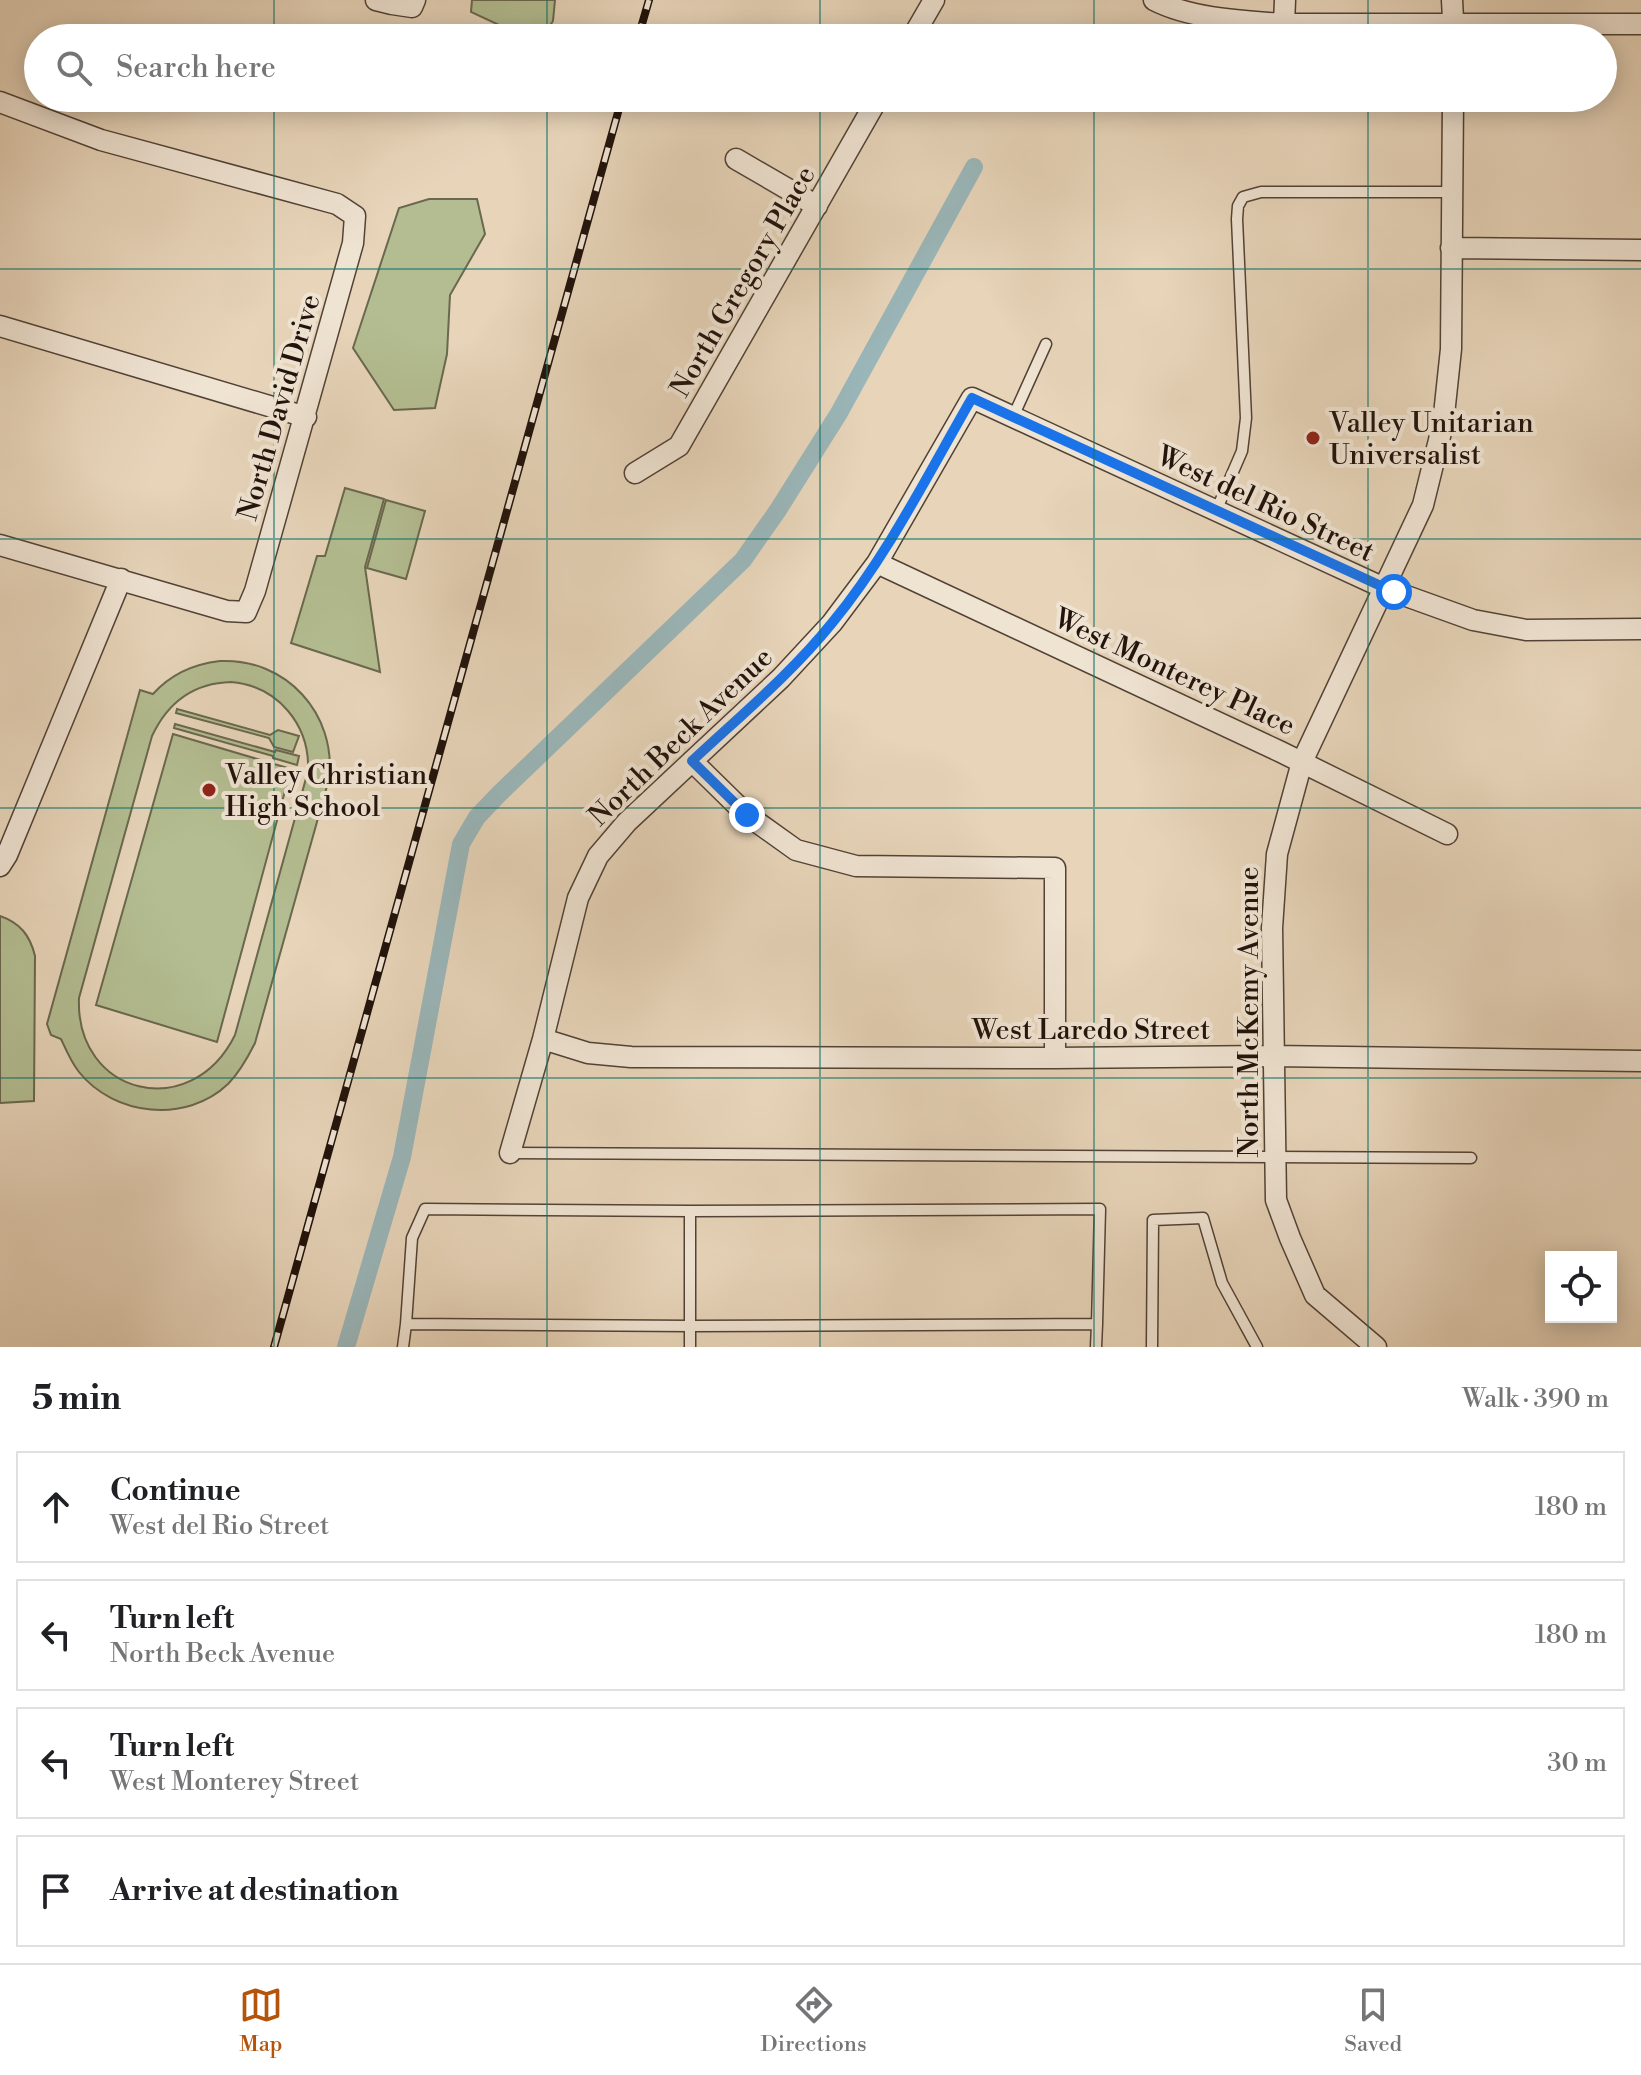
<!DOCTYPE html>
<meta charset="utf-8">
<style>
:root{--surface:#fff;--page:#f2f2f2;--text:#202124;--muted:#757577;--line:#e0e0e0;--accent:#b45309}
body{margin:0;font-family:"Libre Bodoni",serif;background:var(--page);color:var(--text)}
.controls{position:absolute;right:24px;bottom:24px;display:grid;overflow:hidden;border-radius:0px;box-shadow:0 4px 20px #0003}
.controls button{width:72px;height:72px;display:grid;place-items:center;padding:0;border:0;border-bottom:2px solid var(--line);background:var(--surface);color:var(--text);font:40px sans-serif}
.stop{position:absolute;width:24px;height:24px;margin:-18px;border:6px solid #1a73e8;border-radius:50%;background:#fff}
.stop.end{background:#1a73e8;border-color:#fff;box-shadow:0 2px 8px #0008}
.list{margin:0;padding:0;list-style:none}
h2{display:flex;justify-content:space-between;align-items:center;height:104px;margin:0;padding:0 32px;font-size:34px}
h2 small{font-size:26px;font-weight:400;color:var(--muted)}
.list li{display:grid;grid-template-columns:52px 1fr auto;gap:24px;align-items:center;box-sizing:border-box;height:112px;margin:0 16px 16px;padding:0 16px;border:2px solid var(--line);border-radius:0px}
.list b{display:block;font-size:30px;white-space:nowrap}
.list p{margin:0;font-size:26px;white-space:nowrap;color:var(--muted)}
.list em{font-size:26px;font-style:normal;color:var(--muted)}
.icon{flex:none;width:44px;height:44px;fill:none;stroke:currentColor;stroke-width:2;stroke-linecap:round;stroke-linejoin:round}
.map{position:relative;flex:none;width:1641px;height:1347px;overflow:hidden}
.search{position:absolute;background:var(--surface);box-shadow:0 4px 20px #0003;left:24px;right:24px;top:24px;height:88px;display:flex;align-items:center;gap:20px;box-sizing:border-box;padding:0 28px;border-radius:44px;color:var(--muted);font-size:30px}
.sheet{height:616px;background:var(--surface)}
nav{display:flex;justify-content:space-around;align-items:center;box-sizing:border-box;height:112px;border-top:2px solid var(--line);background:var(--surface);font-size:22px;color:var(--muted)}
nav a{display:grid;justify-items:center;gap:4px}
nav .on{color:var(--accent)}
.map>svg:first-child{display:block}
.green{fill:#b3bd91;stroke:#6a684e;stroke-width:2;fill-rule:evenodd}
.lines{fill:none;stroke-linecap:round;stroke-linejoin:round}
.canal{stroke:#9ab6b9;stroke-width:18}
.lane-casing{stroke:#524236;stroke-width:13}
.street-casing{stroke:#524236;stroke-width:23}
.lane{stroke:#efe3d2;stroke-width:10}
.street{stroke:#efe3d2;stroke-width:20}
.rail-casing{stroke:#21120b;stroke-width:8}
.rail{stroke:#efe3d2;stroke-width:5;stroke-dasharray:15;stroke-linecap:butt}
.route{stroke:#1a73e8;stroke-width:10}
.grid{fill:none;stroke:#0f766e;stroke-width:2;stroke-opacity:0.55}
.poi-dot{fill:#8f2418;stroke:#efe3d2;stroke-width:3}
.labels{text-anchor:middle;stroke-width:8;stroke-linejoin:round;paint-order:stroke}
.street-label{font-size:28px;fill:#21120b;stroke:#efe3d2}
.poi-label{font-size:28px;fill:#21120b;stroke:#efe3d2;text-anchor:start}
</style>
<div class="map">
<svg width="1641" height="1347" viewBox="0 0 1641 1347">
<rect width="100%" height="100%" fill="#e7d4b9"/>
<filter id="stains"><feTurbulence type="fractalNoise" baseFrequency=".0025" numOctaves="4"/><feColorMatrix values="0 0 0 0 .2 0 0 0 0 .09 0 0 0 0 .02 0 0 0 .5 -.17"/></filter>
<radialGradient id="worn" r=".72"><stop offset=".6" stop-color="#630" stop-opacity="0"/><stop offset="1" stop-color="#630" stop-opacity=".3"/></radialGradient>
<path class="green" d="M 472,0 L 555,0 L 553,21 L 542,38 L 527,38 L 471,12 Z
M 429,199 L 477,199 L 485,234 L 450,295 L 447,354 L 435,408 L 394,410 L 353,348 L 399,208 Z
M 345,488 L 384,499 L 365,567 L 380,672 L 291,643 L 317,556 L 325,556 Z
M 386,500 L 425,511 L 406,579 L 367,568 Z
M 220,661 C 286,658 337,714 329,779 L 255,1043 C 248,1057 240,1072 228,1084 C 186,1124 114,1116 79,1072 C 71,1062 66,1050 61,1039 L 51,1035 L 47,1024 L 140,690 L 153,694 C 170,675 194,664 220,661 ZM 231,682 C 278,686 310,725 308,771 L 235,1035 C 191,1124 75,1095 79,998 L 152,736 C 168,702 194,683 231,682 Z
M 177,709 L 270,735 L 278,730 L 299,736 L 293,752 L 274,747 L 269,738 L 176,713 Z
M 175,724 L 275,752 L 276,750 L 299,756 L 297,765 L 273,758 L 273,756 L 174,728 Z
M 173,734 L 291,769 L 217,1042 L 96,1005 Z
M 0,916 C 20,923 30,935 35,956 L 34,1101 L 0,1103 Z"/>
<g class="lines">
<path class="canal" d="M 346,1347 L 402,1157 L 461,844 L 477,817 L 500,793 L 743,560 L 778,510 L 839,413 L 974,167"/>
<g class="lane-casing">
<path id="lane" d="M 1013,417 L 1046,344
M 1216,511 L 1242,451 L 1246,418 L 1237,219 L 1238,206 L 1243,197 L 1261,192 L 1452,192
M 510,1153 L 1471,1158
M 425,1209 L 690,1211 L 1100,1209 L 1097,1324 L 690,1326 L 406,1324 L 412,1238 Z
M 403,1347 L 406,1324
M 690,1347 L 690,1211
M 1096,1347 L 1097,1324
M 1152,1347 L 1153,1220 L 1203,1218 L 1222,1283 L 1257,1347"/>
</g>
<g class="street-casing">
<path id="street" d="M 376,0 L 392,4 L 412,7 L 415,0
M 1154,0 C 1191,19 1243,21 1284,24 L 1641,24
M 1452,0 L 1454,38
M 1284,24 L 1285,0
M 912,38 L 934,0
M 0,102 L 101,140 L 337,204 L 355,216 L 353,243 L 255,591 L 246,612 L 227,611 L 0,545
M 736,159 L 817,206
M 1451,248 L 1641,250
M 0,326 L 306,417
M 635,473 L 679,446 L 878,98
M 877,563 L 1281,752 L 1447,834
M 692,761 L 747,815 L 796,850 L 856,866 L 1055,868 L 1055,1058
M 0,866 L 7,855 L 121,579
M 543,1039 L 588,1053 L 631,1057 L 1055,1058 L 1273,1056 L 1641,1061
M 510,1153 L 543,1039 L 578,898 L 598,856 L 627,822 L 781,678 L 832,623 L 877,563 L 972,398 L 1384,588 L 1473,620 L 1526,630 L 1641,629
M 1376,1347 L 1315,1295 L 1290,1238 L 1276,1200 L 1272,928 L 1277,854 L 1302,762 L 1423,505 L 1443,424 L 1451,349 L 1453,98"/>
</g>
<use href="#lane" class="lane"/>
<use href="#street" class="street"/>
<g class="rail-casing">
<path id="rail" d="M 638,38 L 649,0
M 274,1347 L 622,98"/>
</g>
<use href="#rail" class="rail"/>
</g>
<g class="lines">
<path class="route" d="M 747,815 L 692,761 C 740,716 791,674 832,623 C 888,555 928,474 972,398 L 1394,592"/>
</g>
<path class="grid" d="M 274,0 L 274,38M 547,0 L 547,38M 820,0 L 820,38M 1094,0 L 1094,38M 1368,0 L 1368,38M 274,98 L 274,1347M 547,98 L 547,1347M 820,98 L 820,1347M 1094,98 L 1094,1347M 1368,98 L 1368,1347M 0,269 L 1641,269M 0,539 L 1641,539M 0,808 L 1641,808M 0,1078 L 1641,1078"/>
<g class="poi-dot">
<circle cx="1313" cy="438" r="8"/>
<circle cx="209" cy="790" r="8"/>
</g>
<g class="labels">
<g class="street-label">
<text transform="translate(742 281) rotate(-60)" y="10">North Gregory Place</text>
<text transform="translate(278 407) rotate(-74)" y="10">North David Drive</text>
<text transform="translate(1266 503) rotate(25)" y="10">West del Rio Street</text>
<text transform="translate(1175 671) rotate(25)" y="10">West Monterey Place</text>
<text transform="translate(680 736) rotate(-44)" y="10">North Beck Avenue</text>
<text transform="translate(1248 1012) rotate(-90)" y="10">North McKemy Avenue</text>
<text x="1091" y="1039">West Laredo Street</text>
</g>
<g class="poi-label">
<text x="1329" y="432">Valley Unitarian<tspan x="1329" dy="32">Universalist</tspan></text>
<text x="225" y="784">Valley Christian<tspan x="225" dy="32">High School</tspan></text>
</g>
</g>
<rect width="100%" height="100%" filter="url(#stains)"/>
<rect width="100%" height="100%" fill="url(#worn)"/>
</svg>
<div class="controls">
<button><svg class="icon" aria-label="locate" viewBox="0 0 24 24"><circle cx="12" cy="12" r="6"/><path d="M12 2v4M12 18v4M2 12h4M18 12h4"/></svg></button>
</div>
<div class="stop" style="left:1394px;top:592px"></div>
<div class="stop end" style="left:747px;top:815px"></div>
<div class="search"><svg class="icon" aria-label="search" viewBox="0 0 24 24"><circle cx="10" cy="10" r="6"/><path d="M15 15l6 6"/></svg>Search here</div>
</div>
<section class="sheet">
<h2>5 min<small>Walk · 390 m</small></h2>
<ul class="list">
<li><svg class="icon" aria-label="ahead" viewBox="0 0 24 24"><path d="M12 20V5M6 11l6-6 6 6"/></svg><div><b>Continue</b><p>West del Rio Street</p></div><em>180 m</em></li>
<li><svg class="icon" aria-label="left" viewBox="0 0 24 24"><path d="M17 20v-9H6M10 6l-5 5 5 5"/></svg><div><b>Turn left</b><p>North Beck Avenue</p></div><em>180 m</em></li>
<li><svg class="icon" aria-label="left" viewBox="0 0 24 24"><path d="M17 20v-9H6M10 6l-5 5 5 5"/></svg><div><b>Turn left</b><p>West Monterey Street</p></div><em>30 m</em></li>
<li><svg class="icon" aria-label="arrive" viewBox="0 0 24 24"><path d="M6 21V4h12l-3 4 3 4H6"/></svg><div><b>Arrive at destination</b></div></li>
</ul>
</section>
<nav>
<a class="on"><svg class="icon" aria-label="map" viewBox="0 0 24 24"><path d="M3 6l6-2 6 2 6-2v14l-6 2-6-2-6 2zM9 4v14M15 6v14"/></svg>Map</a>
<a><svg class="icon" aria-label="directions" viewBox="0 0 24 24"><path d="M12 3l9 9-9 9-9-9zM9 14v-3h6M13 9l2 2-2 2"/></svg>Directions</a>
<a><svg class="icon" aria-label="saved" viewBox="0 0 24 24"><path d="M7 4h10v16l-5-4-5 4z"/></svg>Saved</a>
</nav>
